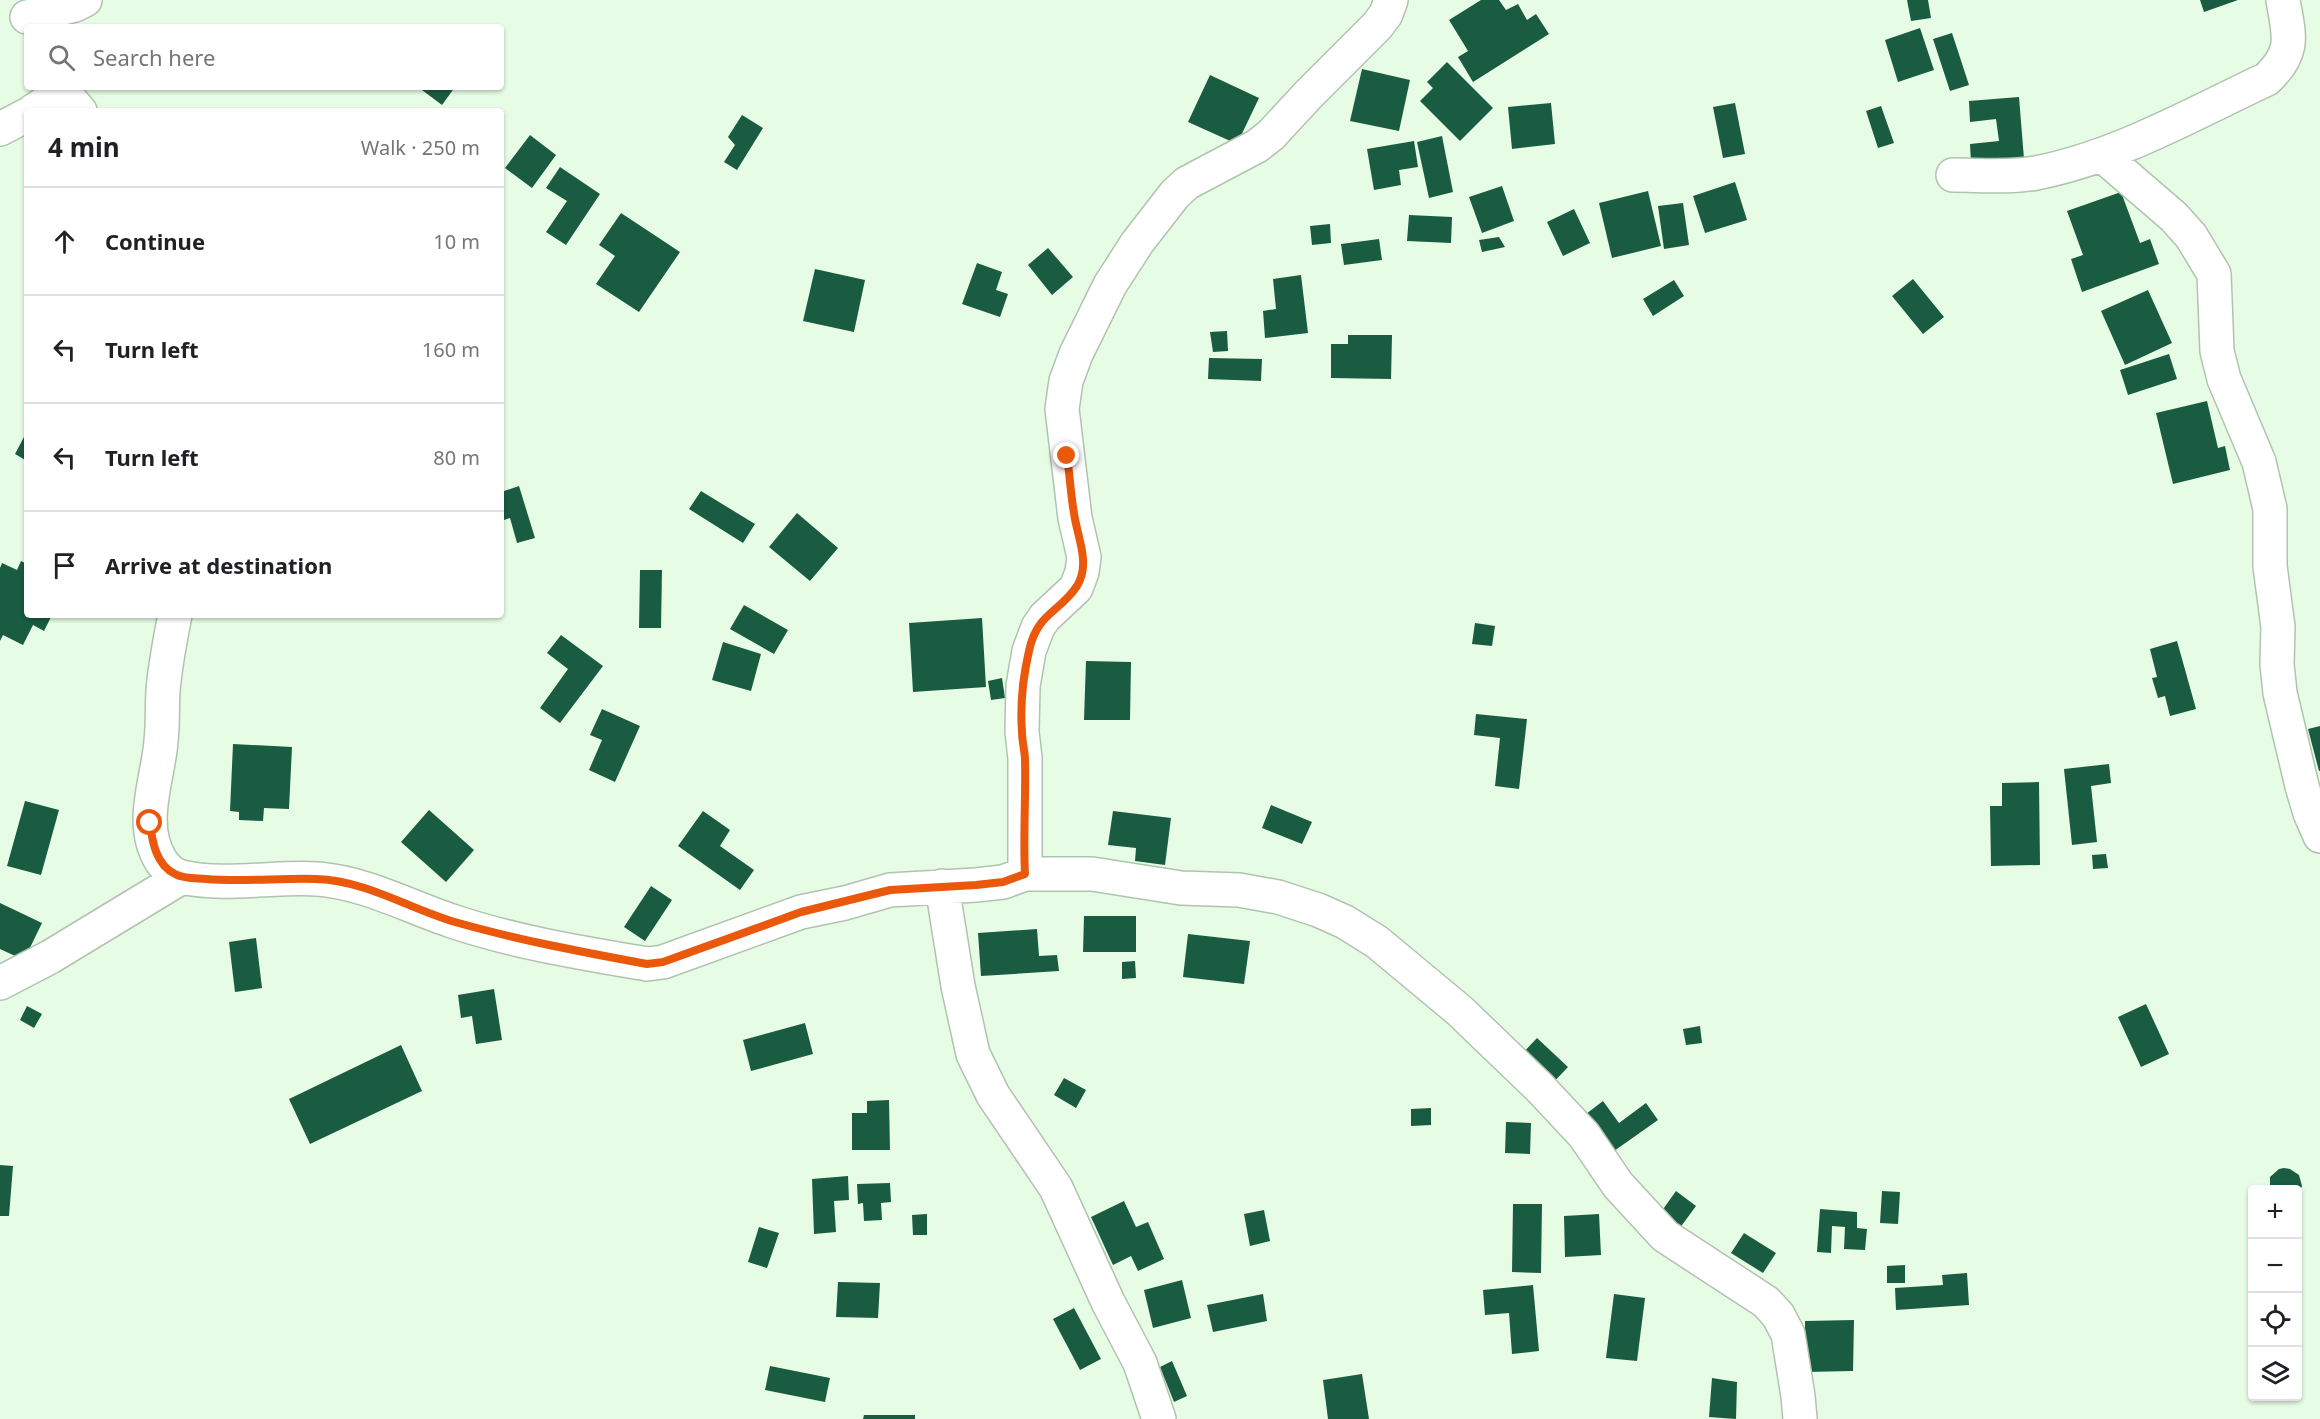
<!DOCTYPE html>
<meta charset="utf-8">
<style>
:root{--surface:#fff;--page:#f2f2f2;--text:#202124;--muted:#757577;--line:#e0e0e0}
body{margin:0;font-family:"Noto Sans",sans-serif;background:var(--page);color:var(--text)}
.controls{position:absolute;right:18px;bottom:18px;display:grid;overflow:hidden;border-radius:6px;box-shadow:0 2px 4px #0004}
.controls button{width:54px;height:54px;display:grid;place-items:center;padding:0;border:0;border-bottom:2px solid var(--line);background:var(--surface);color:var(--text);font:30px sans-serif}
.stop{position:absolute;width:18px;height:18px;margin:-14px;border:4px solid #ea580c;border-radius:50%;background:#fff}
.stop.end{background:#ea580c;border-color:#fff;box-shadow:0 2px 6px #0008}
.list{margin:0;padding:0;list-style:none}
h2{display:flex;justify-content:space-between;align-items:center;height:78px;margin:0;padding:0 24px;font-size:26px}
h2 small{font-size:20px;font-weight:400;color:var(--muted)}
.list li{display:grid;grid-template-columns:39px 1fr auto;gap:18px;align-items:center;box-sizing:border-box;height:108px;padding:0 24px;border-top:2px solid var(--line)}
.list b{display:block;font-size:22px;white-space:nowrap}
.list em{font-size:20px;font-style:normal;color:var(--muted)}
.icon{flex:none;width:33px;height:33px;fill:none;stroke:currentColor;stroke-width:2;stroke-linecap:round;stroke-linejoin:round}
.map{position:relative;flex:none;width:2320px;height:1419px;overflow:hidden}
.search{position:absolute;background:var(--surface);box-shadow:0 2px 4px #0004;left:24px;top:24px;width:480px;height:66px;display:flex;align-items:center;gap:15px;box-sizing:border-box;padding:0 21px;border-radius:6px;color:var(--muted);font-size:22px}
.panel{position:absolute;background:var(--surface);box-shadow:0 2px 4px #0004;left:24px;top:108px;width:480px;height:510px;border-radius:6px}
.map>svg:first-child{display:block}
.building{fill:#195c41}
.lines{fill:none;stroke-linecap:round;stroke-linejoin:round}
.minor-casing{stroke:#b0c3ae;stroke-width:36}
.minor{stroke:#fff;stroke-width:33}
.route{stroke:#ea580c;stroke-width:8}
</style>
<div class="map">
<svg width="2320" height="1419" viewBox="0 0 2320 1419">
<rect width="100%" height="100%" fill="#e7fce5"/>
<path class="building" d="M 1481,0 L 1499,0 L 1506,10 L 1518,4 L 1527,20 L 1536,14 L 1549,34 L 1473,82 L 1458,57 L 1468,51 L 1449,20 Z
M 1907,0 L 1928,0 L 1931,18 L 1911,21 Z
M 2200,0 L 2238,0 L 2204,12 Z
M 1920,28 L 1934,70 L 1898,82 L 1885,40 Z
M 1952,33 L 1969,85 L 1950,91 L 1933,39 Z
M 1447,62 L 1493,108 L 1460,141 L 1420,101 L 1433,88 L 1427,82 Z
M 1362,69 L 1410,80 L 1399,131 L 1350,121 Z
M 1210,75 L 1259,98 L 1237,144 L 1188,122 Z
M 418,87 L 455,87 L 442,105 Z
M 2019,97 L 2024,159 L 1971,163 L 1970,144 L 1999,141 L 1996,119 L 1970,122 L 1969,101 Z
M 1551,103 L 1555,144 L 1512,149 L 1508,107 Z
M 1735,103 L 1745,154 L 1723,158 L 1713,107 Z
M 1881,106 L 1894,143 L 1878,148 L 1866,111 Z
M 742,115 L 763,128 L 737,170 L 724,162 L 735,145 L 728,137 Z
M 530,135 L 556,155 L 532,188 L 505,168 Z
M 1442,136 L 1453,192 L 1429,198 L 1417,142 Z
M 1414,141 L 1418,167 L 1399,170 L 1401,185 L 1374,190 L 1367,149 Z
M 560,167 L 600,194 L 566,245 L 546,232 L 567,201 L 546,188 Z
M 1735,182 L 1747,220 L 1705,233 L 1693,196 Z
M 1502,186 L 1514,221 L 1482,233 L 1469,197 Z
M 1648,191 L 1661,246 L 1612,258 L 1599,203 Z
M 2121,192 L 2140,243 L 2150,239 L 2159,264 L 2082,292 L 2071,259 L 2083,255 L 2067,211 Z
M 1683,203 L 1689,245 L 1664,249 L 1658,206 Z
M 1574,209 L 1590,243 L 1563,256 L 1547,222 Z
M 621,213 L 680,252 L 639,312 L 596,284 L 615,256 L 599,245 Z
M 1409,215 L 1452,217 L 1451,243 L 1407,241 Z
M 1330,224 L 1331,243 L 1312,245 L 1310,226 Z
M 1499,237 L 1505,247 L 1482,252 L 1479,240 Z
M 1379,239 L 1382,260 L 1344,265 L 1341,244 Z
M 1048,248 L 1073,277 L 1052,295 L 1028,265 Z
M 977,263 L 1002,272 L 996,290 L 1008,294 L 1000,317 L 962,304 Z
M 815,269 L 865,280 L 854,332 L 803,321 Z
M 1301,275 L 1308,333 L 1265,338 L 1263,311 L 1276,309 L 1273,279 Z
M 1913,279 L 1944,317 L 1923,334 L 1892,296 Z
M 1674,280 L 1684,296 L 1653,316 L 1643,299 Z
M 2148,290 L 2172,343 L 2125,365 L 2101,311 Z
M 1227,331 L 1228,351 L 1213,352 L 1210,332 Z
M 1348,335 L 1392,335 L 1391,379 L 1331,378 L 1331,344 L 1348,344 Z
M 2169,354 L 2177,379 L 2128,395 L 2120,370 Z
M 1209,358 L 1262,359 L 1261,381 L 1208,379 Z
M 2207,401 L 2218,448 L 2225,446 L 2230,470 L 2173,484 L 2156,413 Z
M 25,435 L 27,436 L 27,461 L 15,454 Z
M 519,486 L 535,538 L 517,543 L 510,518 L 501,521 L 501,492 Z
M 701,491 L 755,524 L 743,543 L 689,509 Z
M 797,513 L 838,548 L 810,581 L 769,547 Z
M 21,561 L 27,564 L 27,615 L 52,615 L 44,631 L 33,625 L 23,645 L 3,635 L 0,641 L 0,568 L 2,563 L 17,570 Z
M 640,570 L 662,570 L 661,628 L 639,628 Z
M 744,605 L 788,630 L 774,654 L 730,629 Z
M 982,618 L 986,687 L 913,692 L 909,623 Z
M 1475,623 L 1495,626 L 1492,646 L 1472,644 Z
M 561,635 L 603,666 L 560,723 L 540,708 L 568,669 L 547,653 Z
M 2177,641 L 2196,709 L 2170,716 L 2165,696 L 2158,698 L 2152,678 L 2157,677 L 2150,649 Z
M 723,642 L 761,654 L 751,691 L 712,680 Z
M 1086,661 L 1131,662 L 1130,720 L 1084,720 Z
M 1002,678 L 1005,698 L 991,700 L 988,681 Z
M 602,709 L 640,726 L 615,782 L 589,770 L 602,740 L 590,735 Z
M 1476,714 L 1527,719 L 1519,789 L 1495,786 L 1500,738 L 1474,735 Z
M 2320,726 L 2320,771 L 2319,771 L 2308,729 Z
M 233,744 L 292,747 L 289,809 L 264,808 L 263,821 L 239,820 L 239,812 L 230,811 Z
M 2109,764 L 2111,783 L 2091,786 L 2097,842 L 2072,845 L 2064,769 Z
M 2039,782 L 2040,865 L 1991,866 L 1990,806 L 2002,806 L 2002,783 Z
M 25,801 L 59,810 L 41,875 L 7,866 Z
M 1271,805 L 1312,822 L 1302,844 L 1262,828 Z
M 429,810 L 474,850 L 446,882 L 401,842 Z
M 703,811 L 730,830 L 720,846 L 754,870 L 740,890 L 678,846 Z
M 1113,811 L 1171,818 L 1165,865 L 1135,861 L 1136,848 L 1108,845 Z
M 2106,854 L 2108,868 L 2093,869 L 2092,855 Z
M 651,886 L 672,900 L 645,941 L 624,927 Z
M 0,903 L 42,923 L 24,960 L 0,949 Z
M 1084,916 L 1136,916 L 1136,952 L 1083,952 Z
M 1037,929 L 1039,956 L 1057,955 L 1059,971 L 981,976 L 978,933 Z
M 1188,934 L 1250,941 L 1244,984 L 1183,977 Z
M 256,938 L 262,988 L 235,992 L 229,942 Z
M 1135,961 L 1136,978 L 1122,979 L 1122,962 Z
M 494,989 L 502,1040 L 476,1044 L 472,1016 L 461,1018 L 458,995 Z
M 2146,1004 L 2169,1054 L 2141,1067 L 2118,1017 Z
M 27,1006 L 42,1014 L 34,1028 L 20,1020 Z
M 805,1023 L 813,1054 L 751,1071 L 743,1040 Z
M 1700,1026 L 1702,1043 L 1686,1045 L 1683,1029 Z
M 1537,1038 L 1568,1067 L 1549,1087 L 1518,1058 Z
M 401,1045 L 422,1091 L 310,1144 L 289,1099 Z
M 1064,1078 L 1086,1090 L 1076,1108 L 1054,1095 Z
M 889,1100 L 890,1150 L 852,1150 L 852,1113 L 867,1113 L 867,1101 Z
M 1603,1101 L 1619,1123 L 1646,1103 L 1658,1120 L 1614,1151 L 1586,1114 Z
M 1431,1108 L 1431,1125 L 1411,1126 L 1411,1109 Z
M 1506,1122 L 1531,1123 L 1530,1154 L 1505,1153 Z
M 0,1165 L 13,1166 L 9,1216 L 0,1216 Z
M 2284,1168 L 2290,1169 L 2299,1175 L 2302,1186 L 2298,1196 L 2298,1190 L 2270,1190 L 2270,1177 L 2279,1169 Z
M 848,1176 L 849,1200 L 834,1201 L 836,1232 L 814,1234 L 812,1179 Z
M 890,1183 L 891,1202 L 881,1203 L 882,1220 L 864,1221 L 863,1203 L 858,1204 L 857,1184 Z
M 1676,1191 L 1696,1206 L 1674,1236 L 1654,1222 Z
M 1882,1191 L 1900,1192 L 1898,1224 L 1880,1223 Z
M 1124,1201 L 1136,1227 L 1148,1222 L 1164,1259 L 1138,1271 L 1131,1256 L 1113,1265 L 1091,1217 Z
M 1513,1204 L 1542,1204 L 1541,1273 L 1512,1272 Z
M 1820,1209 L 1857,1212 L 1857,1228 L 1867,1229 L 1865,1250 L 1844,1249 L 1845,1227 L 1832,1226 L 1831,1253 L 1817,1252 Z
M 1264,1210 L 1270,1241 L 1250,1246 L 1244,1214 Z
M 927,1214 L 927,1235 L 913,1235 L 912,1215 Z
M 1599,1214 L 1601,1255 L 1565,1257 L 1564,1216 Z
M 759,1227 L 779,1233 L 767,1268 L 748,1262 Z
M 1744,1233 L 1776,1253 L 1763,1273 L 1731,1253 Z
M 1905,1265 L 1905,1283 L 1887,1283 L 1887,1266 Z
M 1967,1273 L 1969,1305 L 1896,1310 L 1895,1288 L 1943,1285 L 1942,1275 Z
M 1182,1280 L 1191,1318 L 1153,1328 L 1144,1290 Z
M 838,1282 L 880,1283 L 878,1318 L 836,1317 Z
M 1533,1285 L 1539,1351 L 1512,1354 L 1509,1313 L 1485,1315 L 1483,1290 Z
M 1263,1294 L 1267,1321 L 1213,1332 L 1207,1305 Z
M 1614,1294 L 1645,1298 L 1637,1361 L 1606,1358 Z
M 1074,1308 L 1101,1359 L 1080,1370 L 1053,1319 Z
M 1854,1320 L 1853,1371 L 1805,1372 L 1805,1321 Z
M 1172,1361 L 1187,1396 L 1174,1402 L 1160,1367 Z
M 770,1366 L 830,1378 L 825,1402 L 765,1390 Z
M 1362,1374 L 1369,1419 L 1328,1419 L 1323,1380 Z
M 1712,1378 L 1737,1382 L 1736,1419 L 1709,1417 Z
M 864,1415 L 915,1415 L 915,1419 L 863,1419 Z"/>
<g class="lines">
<g class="minor-casing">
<path id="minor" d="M 27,17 L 75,5 L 85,0
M 59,87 L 80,111
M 33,111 L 44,104 L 59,88
M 0,129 L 27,115
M 2102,155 L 2174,217 L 2191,236 L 2214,274 L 2217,351 L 2224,379 L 2259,462 L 2270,509 L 2270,566 L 2278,627 L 2277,664 L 2280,693 L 2302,786 L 2310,813 L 2320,836
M 1953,175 C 1980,175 2010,178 2036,173 C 2118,157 2192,114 2267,79 C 2296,51 2289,36 2283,0
M 175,615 C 170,640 165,665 163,691 C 162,708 163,724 161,741 C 158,780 138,824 161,861 C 166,868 173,875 182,877 C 223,887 276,876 318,879 C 366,883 407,906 452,921 C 514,942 582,953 647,964 L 663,962 L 801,912 L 845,903 L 890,890 L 976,885 L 1003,882 L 1025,874 L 1092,874 L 1181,888 L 1239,890 L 1278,897 L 1318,910 L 1345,922 L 1377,942 L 1460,1011 L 1540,1088 L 1584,1135 L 1618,1185 L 1665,1236 L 1766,1302 L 1778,1315 L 1788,1334 L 1798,1396 L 1800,1419
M 1025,874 L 1025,758 L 1022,732 L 1023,686 L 1029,651 L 1038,627 L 1045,617 L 1076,588 L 1082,572 L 1084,557 L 1075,518 L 1062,409 L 1066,381 L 1076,354 L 1110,285 L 1137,243 L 1175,194 L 1187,183 L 1257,146 L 1271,135 L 1308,95 L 1377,26 L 1386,14 L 1391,0
M 942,886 L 958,986 L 973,1054 L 993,1095 L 1056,1188 L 1108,1302 L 1140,1363 L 1159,1419
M 0,983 L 50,957 L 182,877"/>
</g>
<use href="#minor" class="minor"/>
</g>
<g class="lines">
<path class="route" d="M 150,823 C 152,841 156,865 175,874 C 184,879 196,878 206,879 C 243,882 279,878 316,879 C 368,881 407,908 455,922 C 518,940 582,952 647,964 L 663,962 L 801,912 L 890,890 L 976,885 L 1003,882 L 1025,874 C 1023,836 1026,798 1025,760 C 1025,751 1022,742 1022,732 C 1020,706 1023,677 1029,651 C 1037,613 1059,613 1077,586 C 1090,565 1079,541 1075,519 C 1071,499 1070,477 1067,456"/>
</g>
</svg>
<div class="controls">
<button>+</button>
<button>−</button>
<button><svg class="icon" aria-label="locate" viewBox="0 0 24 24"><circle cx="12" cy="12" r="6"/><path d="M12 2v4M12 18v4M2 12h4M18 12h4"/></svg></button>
<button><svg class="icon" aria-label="layers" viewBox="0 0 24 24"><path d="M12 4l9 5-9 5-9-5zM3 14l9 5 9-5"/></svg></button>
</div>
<div class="stop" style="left:150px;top:823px"></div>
<div class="stop end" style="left:1067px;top:456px"></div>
<div class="search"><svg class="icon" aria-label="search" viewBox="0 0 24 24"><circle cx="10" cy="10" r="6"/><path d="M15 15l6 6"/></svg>Search here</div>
<section class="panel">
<h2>4 min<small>Walk · 250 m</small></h2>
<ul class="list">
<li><svg class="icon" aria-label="ahead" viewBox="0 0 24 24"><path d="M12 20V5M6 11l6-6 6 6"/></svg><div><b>Continue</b></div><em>10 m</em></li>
<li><svg class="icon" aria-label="left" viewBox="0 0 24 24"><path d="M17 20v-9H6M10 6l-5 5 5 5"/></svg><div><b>Turn left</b></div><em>160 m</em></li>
<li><svg class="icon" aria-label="left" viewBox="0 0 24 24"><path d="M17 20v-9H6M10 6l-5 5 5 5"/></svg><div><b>Turn left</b></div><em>80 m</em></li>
<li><svg class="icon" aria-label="arrive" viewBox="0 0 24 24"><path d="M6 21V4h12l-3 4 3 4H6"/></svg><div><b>Arrive at destination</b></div></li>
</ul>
</section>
</div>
